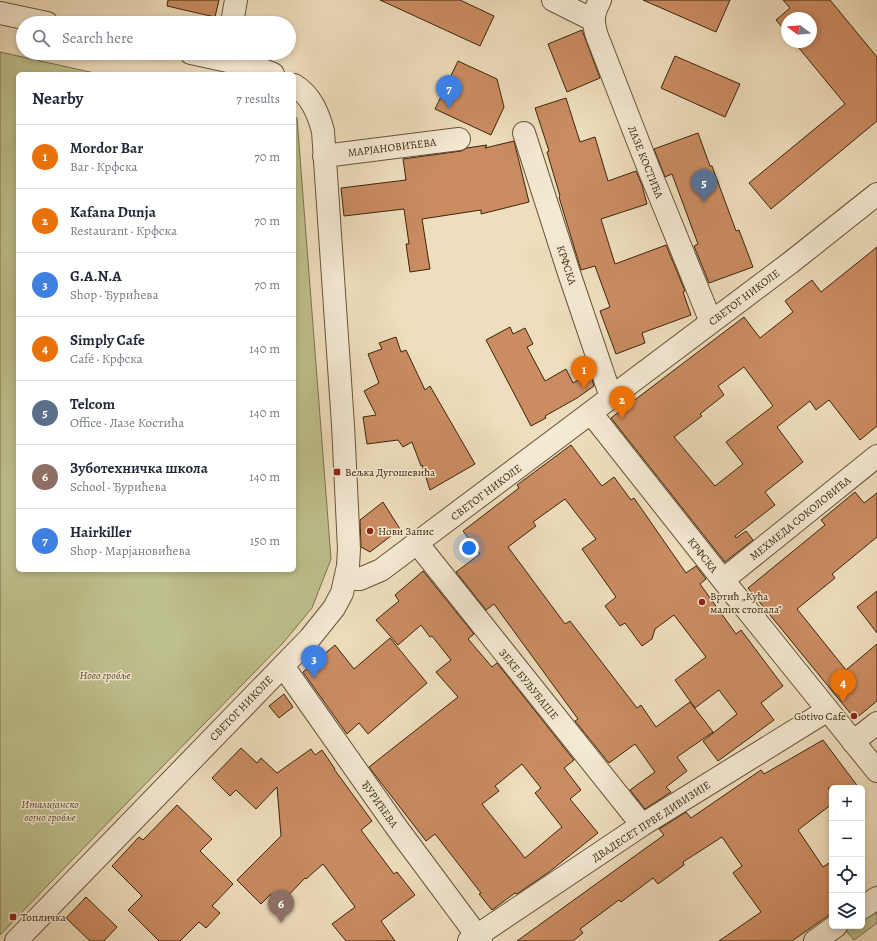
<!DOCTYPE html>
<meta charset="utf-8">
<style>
:root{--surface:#fff;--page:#f2f2f3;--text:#1f2937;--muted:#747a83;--line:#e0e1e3;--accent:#0f766e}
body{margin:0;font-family:Alegreya,serif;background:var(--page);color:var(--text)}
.controls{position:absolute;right:12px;bottom:12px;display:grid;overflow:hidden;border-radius:6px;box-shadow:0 2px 6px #0003}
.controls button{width:36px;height:36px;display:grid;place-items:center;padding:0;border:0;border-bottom:1px solid var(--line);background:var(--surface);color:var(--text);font:20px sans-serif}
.compass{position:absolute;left:781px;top:12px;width:36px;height:36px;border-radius:50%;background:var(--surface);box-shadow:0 2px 6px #0003;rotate:286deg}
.you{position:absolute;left:469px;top:548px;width:14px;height:14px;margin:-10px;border:3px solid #fff;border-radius:50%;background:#1a73e8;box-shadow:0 0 0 6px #1a73e833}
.badge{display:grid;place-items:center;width:26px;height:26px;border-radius:50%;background:var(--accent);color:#fff;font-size:13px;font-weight:700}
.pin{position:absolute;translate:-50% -33px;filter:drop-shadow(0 1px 2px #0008)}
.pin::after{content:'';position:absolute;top:21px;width:14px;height:12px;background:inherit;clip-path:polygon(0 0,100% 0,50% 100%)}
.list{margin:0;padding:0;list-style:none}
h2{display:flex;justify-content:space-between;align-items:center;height:52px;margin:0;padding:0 16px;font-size:17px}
h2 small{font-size:13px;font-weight:400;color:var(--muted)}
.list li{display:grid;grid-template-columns:26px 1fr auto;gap:12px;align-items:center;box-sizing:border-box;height:64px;padding:0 16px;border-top:1px solid var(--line)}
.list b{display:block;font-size:15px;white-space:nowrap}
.list p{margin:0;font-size:13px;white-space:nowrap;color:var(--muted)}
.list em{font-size:13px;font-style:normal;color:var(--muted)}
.icon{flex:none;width:22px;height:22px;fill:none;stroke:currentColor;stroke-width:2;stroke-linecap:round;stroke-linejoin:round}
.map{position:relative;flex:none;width:877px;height:941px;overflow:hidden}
.search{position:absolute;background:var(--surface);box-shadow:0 2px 6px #0003;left:16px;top:16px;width:280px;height:44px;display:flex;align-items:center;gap:10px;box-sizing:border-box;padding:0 14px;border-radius:22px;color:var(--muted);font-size:15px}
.panel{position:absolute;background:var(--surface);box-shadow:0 2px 6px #0003;left:16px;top:72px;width:280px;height:500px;border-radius:6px}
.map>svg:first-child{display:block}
.green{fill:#bec08d;stroke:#7c724c}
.building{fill:#cb8c62;stroke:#3a250b;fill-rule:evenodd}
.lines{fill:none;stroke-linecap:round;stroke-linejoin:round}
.minor-casing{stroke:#675338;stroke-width:24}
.minor{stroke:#f5ead4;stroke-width:22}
.poi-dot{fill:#8f2418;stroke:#f5ead4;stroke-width:1.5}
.labels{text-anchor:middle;stroke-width:3;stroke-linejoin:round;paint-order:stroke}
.street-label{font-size:11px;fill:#3a250b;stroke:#f5ead4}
.poi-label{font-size:11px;fill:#3a250b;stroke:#f5ead4;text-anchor:start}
.park-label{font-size:11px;font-style:italic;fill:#5b4c2c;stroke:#f5ead4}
</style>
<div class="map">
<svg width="877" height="941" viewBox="0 0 877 941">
<rect width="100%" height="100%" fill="#efdebd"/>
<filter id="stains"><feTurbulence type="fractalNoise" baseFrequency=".005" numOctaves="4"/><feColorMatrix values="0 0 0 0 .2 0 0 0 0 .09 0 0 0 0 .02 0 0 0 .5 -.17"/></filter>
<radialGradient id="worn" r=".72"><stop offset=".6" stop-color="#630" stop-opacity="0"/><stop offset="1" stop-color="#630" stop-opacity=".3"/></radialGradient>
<path class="green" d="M 0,52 L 99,74 L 18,74 L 18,570 L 294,570 L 294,117 L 297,118 L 331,559 L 312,608 L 283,643 L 122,808 L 0,935 Z
M 877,904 L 877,923 L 854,940 L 842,926 L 862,926 L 862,913 Z"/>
<path class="building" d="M 168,0 L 219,0 L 215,17 L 167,6 Z
M 380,0 L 460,0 L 494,16 L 480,46 Z
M 643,0 L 730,0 L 716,32 Z
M 783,0 L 830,0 L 877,57 L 877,121 L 771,209 L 749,183 L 845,104 L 794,42 L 811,42 L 811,18 L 787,18 L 787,33 L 776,20 L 790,8 Z
M 582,30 L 600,78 L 567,92 L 548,44 Z
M 675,56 L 740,84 L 725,117 L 661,88 Z
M 458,61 L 497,79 L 504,107 L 491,135 L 435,109 Z
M 566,98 L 580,142 L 595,137 L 608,181 L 636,171 L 642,185 L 647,204 L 601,219 L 615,264 L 666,245 L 685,291 L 683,292 L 691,315 L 642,333 L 645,343 L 616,354 L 600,311 L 610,307 L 595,266 L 581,270 L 559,197 L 560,196 L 547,152 L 549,151 L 535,108 Z
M 698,133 L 710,166 L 712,166 L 736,231 L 739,230 L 753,267 L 709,283 L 694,246 L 698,244 L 672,174 L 665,177 L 654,149 Z
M 514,141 L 529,202 L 481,214 L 481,210 L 422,219 L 430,269 L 410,272 L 406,244 L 409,244 L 404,209 L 344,216 L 341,188 L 406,180 L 403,159 L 461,151 L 467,148 L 487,145 L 485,148 Z
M 877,247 L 877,426 L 860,440 L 829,400 L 816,410 L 810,401 L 777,427 L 803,462 L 765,492 L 775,505 L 735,536 L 736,538 L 746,531 L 753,540 L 725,562 L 611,418 L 744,317 L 760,338 L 793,312 L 785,301 L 812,280 L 821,292 ZM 744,367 L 773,406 L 726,442 L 743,464 L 715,486 L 674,437 L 702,416 L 700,414 L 724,395 L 718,386 Z
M 510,327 L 513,334 L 525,328 L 533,344 L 527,347 L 545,381 L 566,369 L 573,383 L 590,373 L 594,386 L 577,398 L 545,416 L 546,418 L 531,426 L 486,340 Z
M 396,337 L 401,352 L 406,350 L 425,390 L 430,386 L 475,464 L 430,490 L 422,465 L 421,466 L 412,442 L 403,447 L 398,440 L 367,444 L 363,417 L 376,415 L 364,391 L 379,383 L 368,354 L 382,349 L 379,343 Z
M 571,445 L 602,486 L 614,477 L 631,500 L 634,498 L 686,573 L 696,566 L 706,579 L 700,584 L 736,634 L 741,630 L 783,686 L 761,703 L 774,720 L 718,761 L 703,741 L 737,714 L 719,690 L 695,708 L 675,680 L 706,657 L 674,615 L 655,629 L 652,639 L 642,646 L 625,623 L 620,626 L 605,606 L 616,597 L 582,549 L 596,539 L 565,499 L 533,522 L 536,526 L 508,547 L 565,624 L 570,621 L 637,708 L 641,705 L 656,727 L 690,702 L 713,732 L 677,757 L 687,771 L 666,787 L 671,792 L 645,809 L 630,790 L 655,772 L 635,744 L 609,763 L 575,721 L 578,719 L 494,604 L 486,610 L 456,572 L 480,554 L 463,531 L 519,488 L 517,485 Z
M 855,492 L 864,503 L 877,493 L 877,537 L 832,574 L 835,578 L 797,609 L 846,670 L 877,644 L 877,701 L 855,719 L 748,588 L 825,525 L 821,520 Z
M 383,502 L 400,529 L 370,552 L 361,547 L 360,520 Z
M 423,571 L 474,634 L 468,639 L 492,667 L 497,663 L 574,760 L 564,768 L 581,790 L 570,799 L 598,833 L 549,872 L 517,894 L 515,893 L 492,910 L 479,894 L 481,893 L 435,834 L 426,841 L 369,767 L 458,697 L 436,672 L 451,660 L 432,636 L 430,637 L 421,625 L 398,645 L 376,620 L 399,601 L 395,595 ZM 522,764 L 541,788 L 535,793 L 562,827 L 525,858 L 482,804 L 499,791 L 495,786 Z
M 877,591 L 877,633 L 857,607 Z
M 390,638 L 427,683 L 368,734 L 359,723 L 347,734 L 303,672 L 335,645 L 354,669 Z
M 284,694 L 293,707 L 279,718 L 269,706 Z
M 823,740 L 859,788 L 828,788 L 832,794 L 832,804 L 798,830 L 823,867 L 832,861 L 832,913 L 792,941 L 719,941 L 761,912 L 733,873 L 742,866 L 722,837 L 683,862 L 684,865 L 658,884 L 653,878 L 621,902 L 619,900 L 580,929 L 583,933 L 573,941 L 517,941 L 664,835 L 659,829 L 686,812 L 691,818 L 761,770 L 764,774 Z
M 241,748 L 257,763 L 261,758 L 277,773 L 311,749 L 315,755 L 322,750 L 335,769 L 334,769 L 372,821 L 361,830 L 394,874 L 397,872 L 415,895 L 381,921 L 395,941 L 346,941 L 332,924 L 355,907 L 323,864 L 306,879 L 305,878 L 281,903 L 271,894 L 261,904 L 237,880 L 281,836 L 277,787 L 256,809 L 236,790 L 230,796 L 212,778 Z
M 177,805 L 212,839 L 200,851 L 233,884 L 212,906 L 220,913 L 206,928 L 199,922 L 180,941 L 159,941 L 128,910 L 142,896 L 112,866 L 139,837 L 143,840 Z
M 86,897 L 117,927 L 104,941 L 90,941 L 66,918 Z"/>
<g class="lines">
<g class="minor-casing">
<path id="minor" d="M 553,0 L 593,20
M 600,0 C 593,14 592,20 597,36 L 648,167 L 711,322
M 0,13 L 47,23
M 232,23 L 236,0
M 191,53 L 255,67 L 273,74
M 524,133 L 569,273 L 611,397
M 324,156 L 459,139
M 591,413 L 723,580 L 877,771
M 417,543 L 642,825
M 346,579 L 360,579 L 381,570 L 790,263 L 877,194
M 723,580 L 877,456
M 283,666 L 397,828 L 481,941
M 853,742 L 877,723
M 862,908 L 877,898
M 16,941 L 310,638 L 334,608 L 342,593 L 348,566 L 349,549 L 343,425 L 323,131 C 318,113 311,95 294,85
M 469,941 L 642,825 L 828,710
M 815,941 L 836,926"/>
</g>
<use href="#minor" class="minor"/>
</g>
<g class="poi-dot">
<rect x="333" y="468" width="8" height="8" rx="2"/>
<circle cx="370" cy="531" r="4"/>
<circle cx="702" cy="602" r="4"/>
<circle cx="854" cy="716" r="4"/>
<rect x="9" y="913" width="8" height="8" rx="2"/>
</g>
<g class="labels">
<g class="street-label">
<text transform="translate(392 147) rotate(-7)" y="4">МАРЈАНОВИЋЕВА</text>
<text transform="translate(646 162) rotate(68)" y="4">ЛАЗЕ КОСТИЋА</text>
<text transform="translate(567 265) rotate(72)" y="4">КРФСКА</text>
<text transform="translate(744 297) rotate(-37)" y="4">СВЕТОГ НИКОЛЕ</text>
<text transform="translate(486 492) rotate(-37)" y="4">СВЕТОГ НИКОЛЕ</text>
<text transform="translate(800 518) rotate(-39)" y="4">МЕХМЕДА СОКОЛОВИЋА</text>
<text transform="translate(703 555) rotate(52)" y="4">КРФСКА</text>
<text transform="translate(529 684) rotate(51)" y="4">ЗЕКЕ БУЉУБАШЕ</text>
<text transform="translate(241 708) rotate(-46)" y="4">СВЕТОГ НИКОЛЕ</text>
<text transform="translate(380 804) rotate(55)" y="4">ЂУРИЋЕВА</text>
<text transform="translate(651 821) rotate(-33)" y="4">ДВАДЕСЕТ ПРВЕ ДИВИЗИЈЕ</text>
</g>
<g class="poi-label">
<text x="345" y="476">Вељка Дугошевића</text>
<text x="378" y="535">Нови Запис</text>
<text x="710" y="600">Вртић „Кућа<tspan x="710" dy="13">малих стопала”</tspan></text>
<text x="846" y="720" text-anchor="end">Gotivo Cafe</text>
<text x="21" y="921">Топличка</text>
</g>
<g class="park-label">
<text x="105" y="679">Ново гробље</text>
<text x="50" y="808">Италијанско<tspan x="50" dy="13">војно гробље</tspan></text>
</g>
</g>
<rect width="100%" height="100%" filter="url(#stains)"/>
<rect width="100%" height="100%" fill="url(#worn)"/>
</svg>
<div class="controls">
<button>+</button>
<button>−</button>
<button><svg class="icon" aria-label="locate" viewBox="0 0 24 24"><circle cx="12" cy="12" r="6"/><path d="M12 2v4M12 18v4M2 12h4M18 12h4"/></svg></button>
<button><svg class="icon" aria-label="layers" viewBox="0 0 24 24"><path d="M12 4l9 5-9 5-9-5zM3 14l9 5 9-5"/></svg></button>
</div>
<svg class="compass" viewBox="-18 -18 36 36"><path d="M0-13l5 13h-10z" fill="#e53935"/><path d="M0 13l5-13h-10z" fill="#747a83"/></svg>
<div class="you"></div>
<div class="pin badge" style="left:584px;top:389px;background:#e8710a">1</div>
<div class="pin badge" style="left:622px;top:419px;background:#e8710a">2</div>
<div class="pin badge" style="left:314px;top:678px;background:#3f7fe0">3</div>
<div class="pin badge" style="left:843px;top:702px;background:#e8710a">4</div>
<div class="pin badge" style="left:704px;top:202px;background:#5c6f8a">5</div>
<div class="pin badge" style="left:281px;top:923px;background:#8d6e63">6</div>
<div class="pin badge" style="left:449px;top:108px;background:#3f7fe0">7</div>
<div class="search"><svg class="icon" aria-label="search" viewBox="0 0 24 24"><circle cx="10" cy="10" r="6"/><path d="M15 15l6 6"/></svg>Search here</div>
<section class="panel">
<h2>Nearby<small>7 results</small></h2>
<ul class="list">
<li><span class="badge" style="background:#e8710a">1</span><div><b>Mordor Bar</b><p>Bar · Крфска</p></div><em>70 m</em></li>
<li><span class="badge" style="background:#e8710a">2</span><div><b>Kafana Dunja</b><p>Restaurant · Крфска</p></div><em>70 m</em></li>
<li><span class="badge" style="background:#3f7fe0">3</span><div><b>G.A.N.A</b><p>Shop · Ђурићева</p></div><em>70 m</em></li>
<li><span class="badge" style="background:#e8710a">4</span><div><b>Simply Cafe</b><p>Café · Крфска</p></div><em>140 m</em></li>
<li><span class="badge" style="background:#5c6f8a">5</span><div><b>Telcom</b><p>Office · Лазе Костића</p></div><em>140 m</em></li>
<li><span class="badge" style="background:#8d6e63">6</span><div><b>Зуботехничка школа</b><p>School · Ђурићева</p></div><em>140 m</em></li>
<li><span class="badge" style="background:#3f7fe0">7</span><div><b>Hairkiller</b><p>Shop · Марјановићева</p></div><em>150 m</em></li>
</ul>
</section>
</div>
